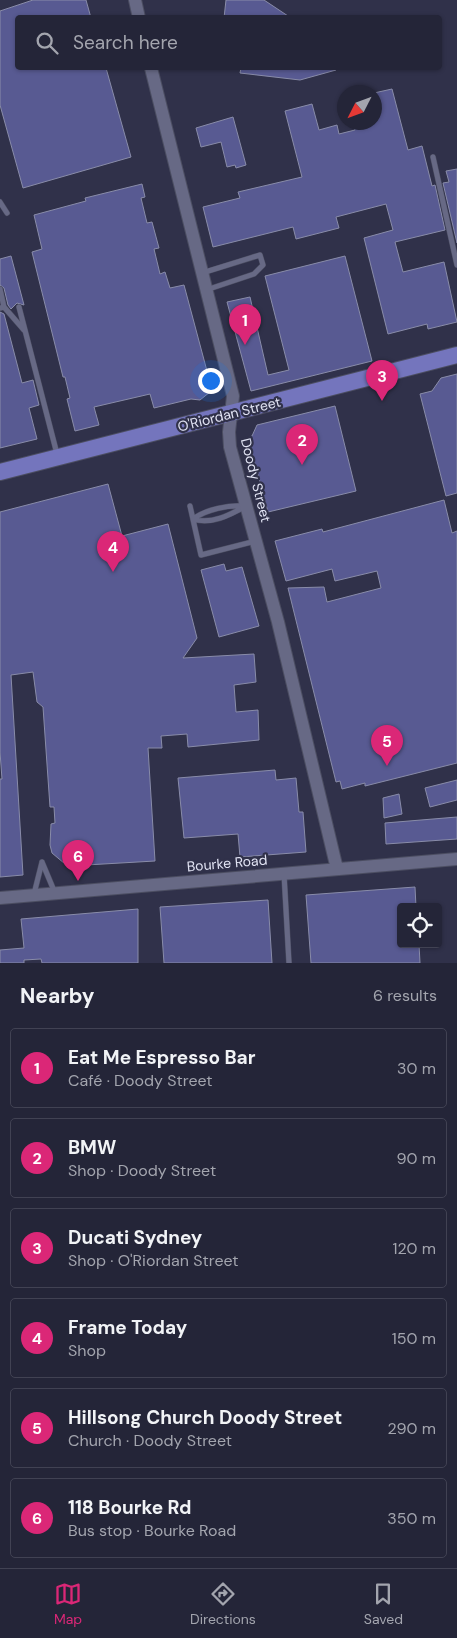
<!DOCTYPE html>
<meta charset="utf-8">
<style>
:root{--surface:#242538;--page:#2c2d40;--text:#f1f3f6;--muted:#a3a5ae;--line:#414253;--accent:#db2777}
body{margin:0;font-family:"DM Sans",sans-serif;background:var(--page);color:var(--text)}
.controls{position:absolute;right:15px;bottom:15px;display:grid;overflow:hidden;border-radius:5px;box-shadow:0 1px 4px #0004}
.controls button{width:45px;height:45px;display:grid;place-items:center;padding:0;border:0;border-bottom:1px solid var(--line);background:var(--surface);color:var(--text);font:25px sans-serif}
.compass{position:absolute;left:337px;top:85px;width:45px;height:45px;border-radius:50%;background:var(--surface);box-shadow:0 1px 4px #0004;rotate:228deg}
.you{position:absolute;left:210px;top:380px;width:18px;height:18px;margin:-12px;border:4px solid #fff;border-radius:50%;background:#1a73e8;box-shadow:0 0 0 8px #1a73e833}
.badge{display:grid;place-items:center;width:32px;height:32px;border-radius:50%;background:var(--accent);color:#fff;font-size:16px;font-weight:700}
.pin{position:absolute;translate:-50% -41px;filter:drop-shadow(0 1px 2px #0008)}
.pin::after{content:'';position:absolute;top:26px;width:18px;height:15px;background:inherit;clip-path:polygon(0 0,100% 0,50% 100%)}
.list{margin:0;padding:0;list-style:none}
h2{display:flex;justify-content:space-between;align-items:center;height:65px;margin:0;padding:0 20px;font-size:21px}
h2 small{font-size:16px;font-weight:400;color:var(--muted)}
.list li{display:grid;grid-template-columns:32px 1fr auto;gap:15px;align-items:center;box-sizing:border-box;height:80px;margin:0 10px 10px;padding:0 10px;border:1px solid var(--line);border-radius:5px}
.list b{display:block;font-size:19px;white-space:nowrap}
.list p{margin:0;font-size:16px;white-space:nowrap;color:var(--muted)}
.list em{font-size:16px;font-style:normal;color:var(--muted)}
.icon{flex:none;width:28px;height:28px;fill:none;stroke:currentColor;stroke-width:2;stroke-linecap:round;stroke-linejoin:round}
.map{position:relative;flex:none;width:457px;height:963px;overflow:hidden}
.search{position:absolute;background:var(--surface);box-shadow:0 1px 4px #0004;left:15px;right:15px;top:15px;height:55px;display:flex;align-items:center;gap:12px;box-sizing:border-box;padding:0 18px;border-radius:5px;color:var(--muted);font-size:19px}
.sheet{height:605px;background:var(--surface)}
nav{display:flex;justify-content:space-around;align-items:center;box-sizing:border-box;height:70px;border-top:1px solid var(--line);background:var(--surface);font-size:14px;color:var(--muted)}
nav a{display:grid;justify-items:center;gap:2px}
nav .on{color:var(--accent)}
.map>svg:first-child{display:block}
.building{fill:#585a92;stroke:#898ca9}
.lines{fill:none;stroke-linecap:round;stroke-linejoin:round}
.service-casing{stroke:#4c4e62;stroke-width:6}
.tertiary-casing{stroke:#4c4e62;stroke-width:14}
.primary-casing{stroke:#4c4e62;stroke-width:18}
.service{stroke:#676985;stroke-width:5}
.tertiary{stroke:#676985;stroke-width:12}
.primary{stroke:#7475bd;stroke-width:16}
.labels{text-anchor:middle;stroke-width:4.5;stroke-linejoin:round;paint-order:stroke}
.street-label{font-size:14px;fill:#e1e3f3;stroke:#30314a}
</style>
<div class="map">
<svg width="457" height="963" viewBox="0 0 457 963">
<rect width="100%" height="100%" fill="#30314a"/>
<path class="building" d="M 33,0 L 86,0 L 91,18 L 18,18 L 18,68 L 106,68 L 131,157 L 23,188 L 0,105 L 0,11 Z
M 226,0 L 264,0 L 291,18 L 224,18 Z
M 241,68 L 336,68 L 336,70 L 300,80 L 240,73 Z
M 392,89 L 408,150 L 422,146 L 432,186 L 435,185 L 445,230 L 395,242 L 403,272 L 444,262 L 457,322 L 428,329 L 427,324 L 388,334 L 364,238 L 393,230 L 386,204 L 336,217 L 339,228 L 296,239 L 293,227 L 213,247 L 203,207 L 240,198 L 238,192 L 302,177 L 285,111 L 312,104 L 319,130 L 337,125 L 339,134 L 355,130 L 352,122 L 374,122 L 374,93 Z
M 233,117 L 246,165 L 236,168 L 235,165 L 227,167 L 221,142 L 201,147 L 196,128 Z
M 457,169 L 457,243 L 443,183 L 449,182 L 446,171 Z
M 142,184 L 145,197 L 141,198 L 147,223 L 152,222 L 159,248 L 154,249 L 160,274 L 165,272 L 170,288 L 184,285 L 211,386 L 210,392 L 200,400 L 191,399 L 154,408 L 150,394 L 94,407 L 99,425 L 75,431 L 67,399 L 70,398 L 65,377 L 63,377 L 32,252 L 42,249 L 34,215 L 86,201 L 85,198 Z
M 11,256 L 24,305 L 17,303 L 11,309 L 8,305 L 4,288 L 0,285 L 0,259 Z
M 345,256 L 372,361 L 251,391 L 227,302 L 250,297 L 268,375 L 289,370 L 265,276 Z
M 0,312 L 4,314 L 22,383 L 33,380 L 39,405 L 29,408 L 37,439 L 0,448 Z
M 457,374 L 457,493 L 446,496 L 420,394 L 432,391 L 441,378 Z
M 335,406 L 356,491 L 268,512 L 248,438 L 252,436 L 257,425 Z
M 108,484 L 122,536 L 168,524 L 197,638 L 183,658 L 254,654 L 256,682 L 234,685 L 236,712 L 258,710 L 259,740 L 188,747 L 187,734 L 161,736 L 162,748 L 148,748 L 155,861 L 86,865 L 84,868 L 71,869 L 52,853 L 50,845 L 51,824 L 55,823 L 54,807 L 50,807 L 43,707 L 37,702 L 33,672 L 11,675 L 23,875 L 0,877 L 0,779 L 2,779 L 0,752 L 0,512 Z
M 444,500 L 452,533 L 457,531 L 457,763 L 365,786 L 365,783 L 342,789 L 340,781 L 336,782 L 288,588 L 324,587 L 327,602 L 381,588 L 377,571 L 335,581 L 332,569 L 286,581 L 275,541 L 322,529 L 323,532 Z
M 224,564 L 226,571 L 242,567 L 259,626 L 219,637 L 201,570 Z
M 275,770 L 276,780 L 296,778 L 299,812 L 303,812 L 306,852 L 240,857 L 238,834 L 184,838 L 178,778 Z
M 457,780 L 457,800 L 430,807 L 425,788 Z
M 399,794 L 402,814 L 384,818 L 383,798 Z
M 457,817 L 457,839 L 386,844 L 385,823 Z
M 415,887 L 416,907 L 401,907 L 401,944 L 419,944 L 420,963 L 311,963 L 306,895 Z
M 268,900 L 272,963 L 164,963 L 160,907 Z
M 138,909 L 138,963 L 42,963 L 41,959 L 24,960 L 24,963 L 0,963 L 0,950 L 24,948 L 21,919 Z"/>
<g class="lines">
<g class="service-casing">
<path id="service" d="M 433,157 L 457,265
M 0,202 L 7,213
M 202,273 L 260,255 L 263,265 L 254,274 L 206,290
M 0,289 L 4,307
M 19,307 L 57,454
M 0,308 L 4,307 L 24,330
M 190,506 L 201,555 L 256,541
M 193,519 C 211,525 230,515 246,506
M 193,519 C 207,509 228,505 245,506
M 42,862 L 55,893
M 284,874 L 289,963
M 34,894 L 42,862"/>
</g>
<g class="tertiary-casing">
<path id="tertiary" d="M 135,0 L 139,18
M 151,68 L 233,396 L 229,432 L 230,447 L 278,622 L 337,869
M 0,898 L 457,859"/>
</g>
<g class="primary-casing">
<path id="primary" d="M 0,472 L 457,355"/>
</g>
<use href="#service" class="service"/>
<use href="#tertiary" class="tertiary"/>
<use href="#primary" class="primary"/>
</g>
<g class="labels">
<g class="street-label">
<text transform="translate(229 414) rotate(-14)" y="5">O'Riordan Street</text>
<text transform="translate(256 480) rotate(76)" y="5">Doody Street</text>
<text transform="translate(227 863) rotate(-5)" y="5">Bourke Road</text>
</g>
</g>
</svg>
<div class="controls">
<button><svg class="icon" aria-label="locate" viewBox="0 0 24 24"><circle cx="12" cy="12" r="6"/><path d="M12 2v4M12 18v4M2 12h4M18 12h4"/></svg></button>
</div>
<svg class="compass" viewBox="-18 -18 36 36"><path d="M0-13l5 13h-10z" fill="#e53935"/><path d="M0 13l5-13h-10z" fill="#a3a5ae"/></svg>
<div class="you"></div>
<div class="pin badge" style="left:245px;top:345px">1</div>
<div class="pin badge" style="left:302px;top:465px">2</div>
<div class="pin badge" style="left:382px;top:401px">3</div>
<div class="pin badge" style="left:113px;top:572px">4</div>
<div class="pin badge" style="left:387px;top:766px">5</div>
<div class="pin badge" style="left:78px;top:881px">6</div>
<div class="search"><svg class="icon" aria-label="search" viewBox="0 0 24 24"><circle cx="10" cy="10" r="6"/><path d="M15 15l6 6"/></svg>Search here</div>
</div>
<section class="sheet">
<h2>Nearby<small>6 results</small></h2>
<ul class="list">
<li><span class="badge">1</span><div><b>Eat Me Espresso Bar</b><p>Café · Doody Street</p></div><em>30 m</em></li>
<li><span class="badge">2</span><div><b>BMW</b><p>Shop · Doody Street</p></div><em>90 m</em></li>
<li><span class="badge">3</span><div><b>Ducati Sydney</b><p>Shop · O'Riordan Street</p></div><em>120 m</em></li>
<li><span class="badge">4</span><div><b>Frame Today</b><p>Shop</p></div><em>150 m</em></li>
<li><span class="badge">5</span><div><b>Hillsong Church Doody Street</b><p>Church · Doody Street</p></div><em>290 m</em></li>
<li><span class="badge">6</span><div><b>118 Bourke Rd</b><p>Bus stop · Bourke Road</p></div><em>350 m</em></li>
</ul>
</section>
<nav>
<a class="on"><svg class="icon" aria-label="map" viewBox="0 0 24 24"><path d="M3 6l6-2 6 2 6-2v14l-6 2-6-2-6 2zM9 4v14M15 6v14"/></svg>Map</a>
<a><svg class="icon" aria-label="directions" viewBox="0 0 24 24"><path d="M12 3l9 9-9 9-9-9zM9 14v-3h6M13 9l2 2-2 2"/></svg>Directions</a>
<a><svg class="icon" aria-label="saved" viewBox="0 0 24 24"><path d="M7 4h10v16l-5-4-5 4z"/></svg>Saved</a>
</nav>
